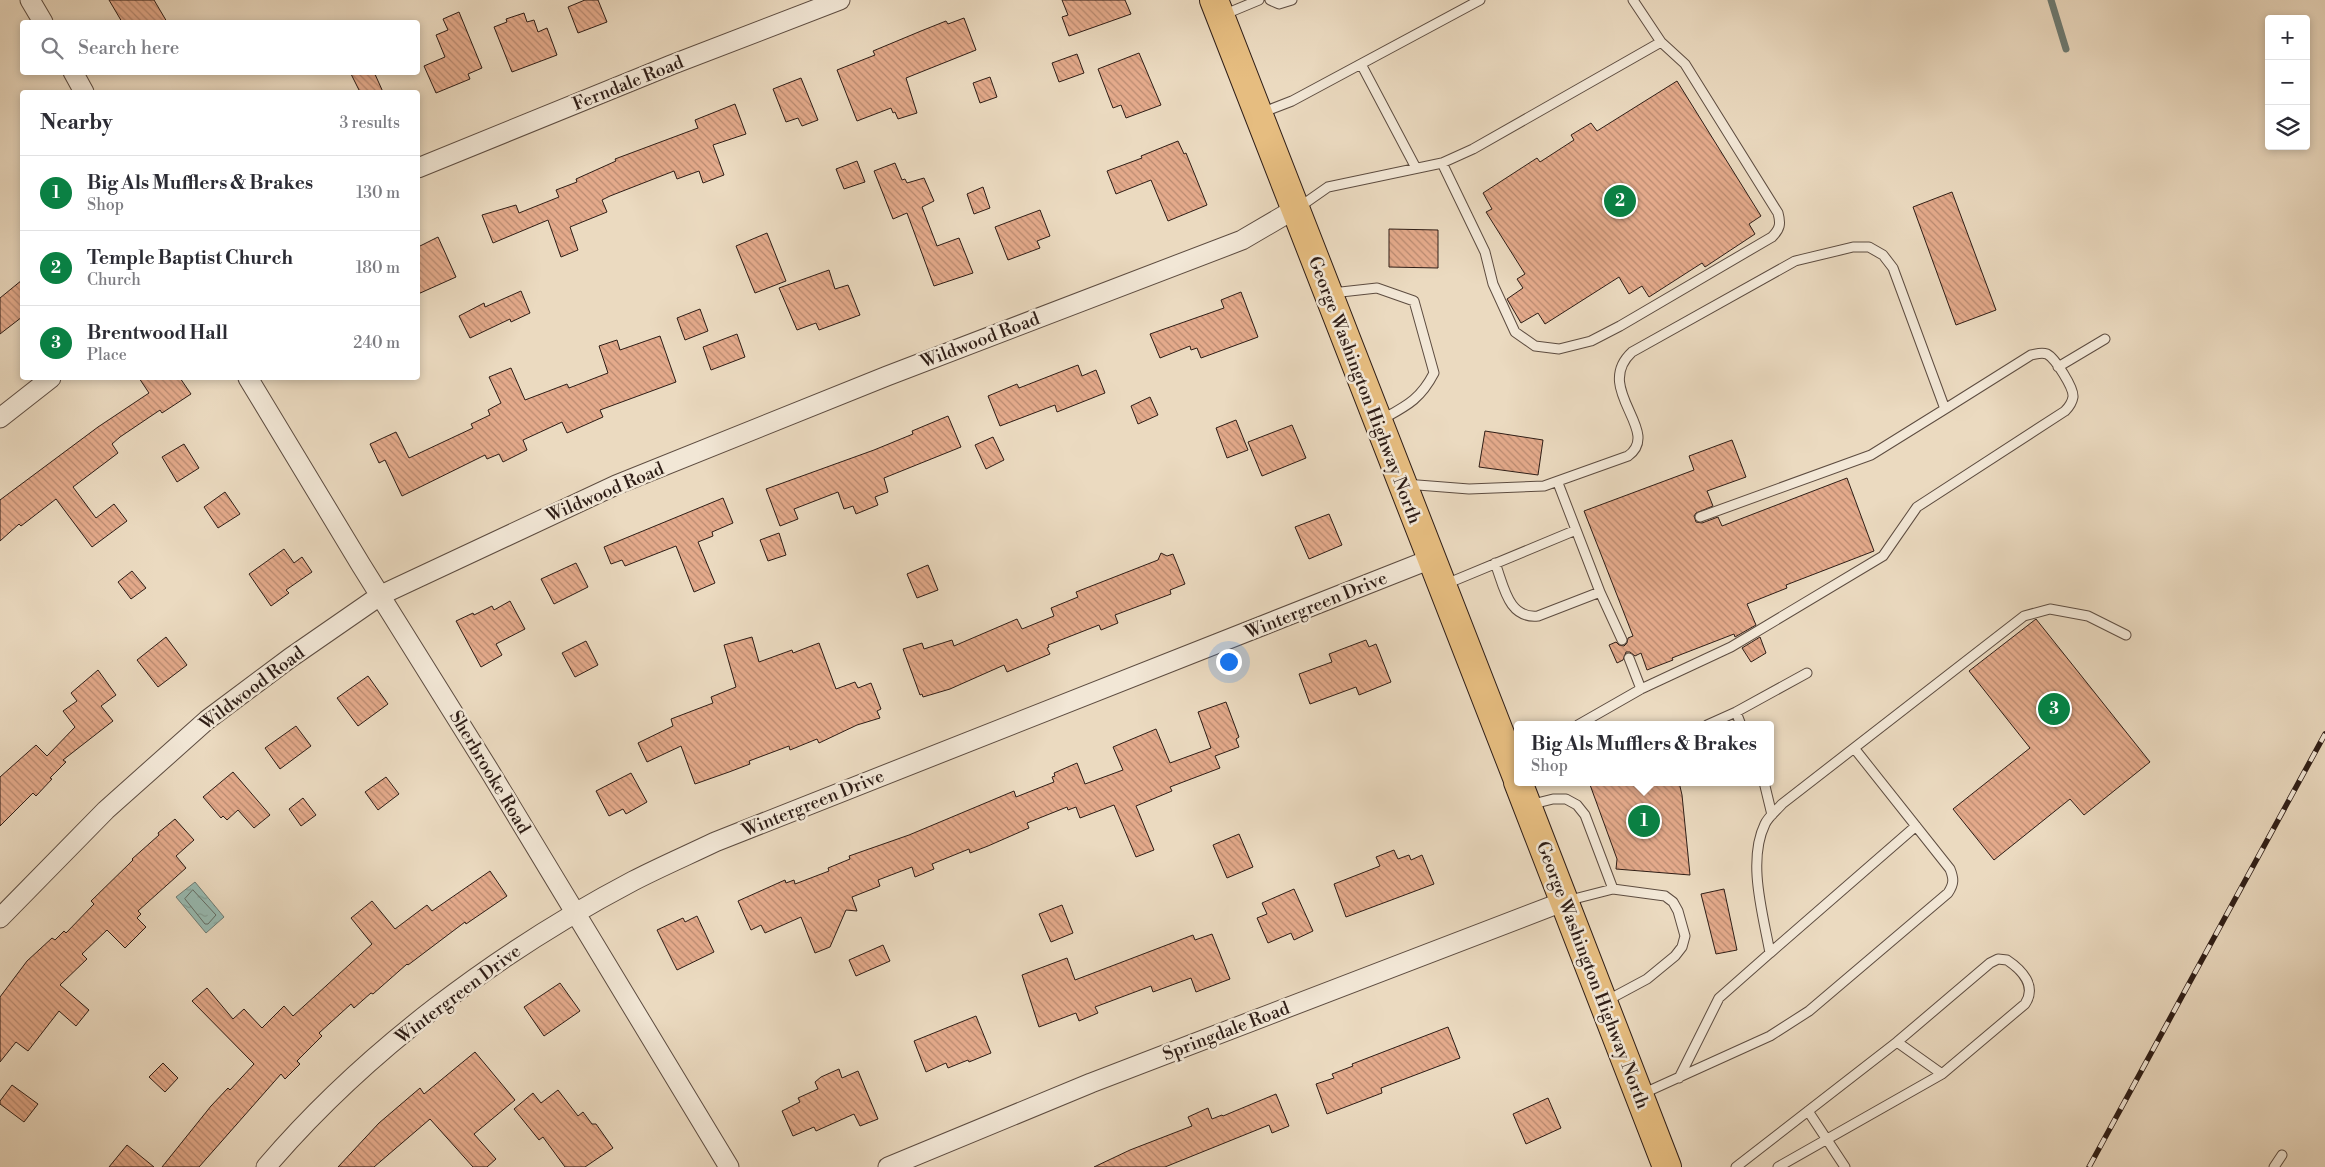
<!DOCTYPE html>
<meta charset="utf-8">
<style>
:root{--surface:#fff;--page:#f7f7f7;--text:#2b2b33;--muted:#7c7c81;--line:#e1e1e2;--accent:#0b8043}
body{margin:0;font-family:"Libre Bodoni",serif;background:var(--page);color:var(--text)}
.controls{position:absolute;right:15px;top:15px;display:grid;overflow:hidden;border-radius:5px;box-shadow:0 2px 8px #0003}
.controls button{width:45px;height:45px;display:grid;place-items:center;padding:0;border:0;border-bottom:1px solid var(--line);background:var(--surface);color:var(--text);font:25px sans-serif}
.you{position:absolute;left:1228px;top:661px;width:18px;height:18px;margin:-12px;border:4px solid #fff;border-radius:50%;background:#1a73e8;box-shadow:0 0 0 8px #1a73e833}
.badge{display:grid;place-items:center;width:32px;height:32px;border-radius:50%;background:var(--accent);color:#fff;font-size:16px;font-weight:700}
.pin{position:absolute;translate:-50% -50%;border:2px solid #fff;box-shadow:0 1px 5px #0006}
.popup{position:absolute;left:1514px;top:721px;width:260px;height:65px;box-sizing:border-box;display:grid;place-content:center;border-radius:5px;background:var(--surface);filter:drop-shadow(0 1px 4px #0005);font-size:16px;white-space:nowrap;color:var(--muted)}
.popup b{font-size:19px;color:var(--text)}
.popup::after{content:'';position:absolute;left:50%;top:100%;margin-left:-10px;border:10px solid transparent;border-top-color:var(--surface)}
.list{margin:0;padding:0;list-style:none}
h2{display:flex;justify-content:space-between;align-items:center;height:65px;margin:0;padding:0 20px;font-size:21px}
h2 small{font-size:16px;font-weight:400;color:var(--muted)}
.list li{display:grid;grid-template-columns:32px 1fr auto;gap:15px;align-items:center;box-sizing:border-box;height:75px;padding:0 20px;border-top:1px solid var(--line)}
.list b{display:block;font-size:19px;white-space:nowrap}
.list p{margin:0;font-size:16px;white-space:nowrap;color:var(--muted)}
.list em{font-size:16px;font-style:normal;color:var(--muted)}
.icon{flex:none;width:28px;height:28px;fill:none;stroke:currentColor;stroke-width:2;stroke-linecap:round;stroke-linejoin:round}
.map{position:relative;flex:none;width:2325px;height:1167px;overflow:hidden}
.search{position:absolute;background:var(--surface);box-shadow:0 2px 8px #0003;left:20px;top:20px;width:400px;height:55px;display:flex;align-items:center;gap:12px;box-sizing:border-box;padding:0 18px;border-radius:5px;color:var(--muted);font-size:19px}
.panel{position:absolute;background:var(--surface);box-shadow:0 2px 8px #0003;left:20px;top:90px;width:400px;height:290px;border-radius:5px}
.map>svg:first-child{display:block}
.water{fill:url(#water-ripples);stroke:#6e7c74}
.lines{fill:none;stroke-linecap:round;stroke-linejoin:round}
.shore{stroke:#636c64;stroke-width:1}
.stream{stroke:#6e7c74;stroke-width:7}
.building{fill:url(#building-back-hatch);stroke:#2e1d16}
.service-casing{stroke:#5d4c40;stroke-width:11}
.minor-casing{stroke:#5d4c40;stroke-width:21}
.primary-casing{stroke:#2e1d16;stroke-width:30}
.service{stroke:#f2e7d6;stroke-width:9}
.minor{stroke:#f2e7d6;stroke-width:19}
.primary{stroke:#e6bd80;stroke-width:28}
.rail-casing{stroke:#2e1d16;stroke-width:5.5}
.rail{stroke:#f2e7d6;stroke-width:4;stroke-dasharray:11;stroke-linecap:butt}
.labels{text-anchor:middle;stroke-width:5;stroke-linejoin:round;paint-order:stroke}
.street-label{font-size:18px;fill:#2e1d16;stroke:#f2e7d6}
</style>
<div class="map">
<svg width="2325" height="1167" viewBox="0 0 2325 1167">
<defs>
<pattern id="water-ripples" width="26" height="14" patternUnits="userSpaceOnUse" patternTransform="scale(1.25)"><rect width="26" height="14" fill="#98bbb2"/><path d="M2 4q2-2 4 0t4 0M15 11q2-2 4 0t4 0" fill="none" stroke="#83a098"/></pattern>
<pattern id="building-back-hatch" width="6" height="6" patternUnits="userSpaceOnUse" patternTransform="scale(1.25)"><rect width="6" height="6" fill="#e4aa8b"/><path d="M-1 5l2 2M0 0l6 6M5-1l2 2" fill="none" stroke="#b98a71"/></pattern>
</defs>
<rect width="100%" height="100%" fill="#ebdac0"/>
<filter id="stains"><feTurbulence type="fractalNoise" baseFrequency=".004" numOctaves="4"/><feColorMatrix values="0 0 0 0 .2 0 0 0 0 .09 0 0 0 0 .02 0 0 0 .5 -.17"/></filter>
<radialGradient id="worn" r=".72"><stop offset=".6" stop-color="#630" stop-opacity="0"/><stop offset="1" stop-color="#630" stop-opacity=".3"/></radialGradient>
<path class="water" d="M 195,882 L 224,917 L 206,933 L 176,897 Z"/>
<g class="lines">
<path class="shore" d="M 193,890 L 216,915 L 208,924 L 205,924 L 185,899 Z"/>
<path class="stream" d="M 2051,0 L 2066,49"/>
</g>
<path class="building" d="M 109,0 L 154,0 L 167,22 L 122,22 Z
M 585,0 L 598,0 L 607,22 L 578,33 L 568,7 Z
M 1062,0 L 1125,0 L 1131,14 L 1069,36 L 1062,17 L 1068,15 Z
M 459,12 L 482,68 L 468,74 L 470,79 L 436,93 L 424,66 L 445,57 L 436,35 L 448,30 L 443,19 Z
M 524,13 L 527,22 L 534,20 L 538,32 L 547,28 L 557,55 L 512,72 L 494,27 L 507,22 L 506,19 Z
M 964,18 L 976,50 L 906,78 L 917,113 L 898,119 L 895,112 L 893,113 L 891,108 L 857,121 L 837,70 L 875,55 L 873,51 L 921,31 L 946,21 L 948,24 Z
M 1139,53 L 1161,105 L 1126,118 L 1121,105 L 1113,108 L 1098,69 Z
M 1077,54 L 1084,73 L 1059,82 L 1052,63 Z
M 350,72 L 374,72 L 383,92 L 360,92 Z
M 990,77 L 997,97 L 980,103 L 973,83 Z
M 801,78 L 818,120 L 802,126 L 798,118 L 786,122 L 773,89 Z
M 1677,81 L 1761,216 L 1749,224 L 1755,234 L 1705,267 L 1702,263 L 1649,297 L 1642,286 L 1629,294 L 1619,277 L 1545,324 L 1538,313 L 1521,323 L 1507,299 L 1523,288 L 1517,279 L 1525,274 L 1486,212 L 1492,209 L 1483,193 L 1537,158 L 1540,162 L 1574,140 L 1571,135 L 1591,123 L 1597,131 Z
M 735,104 L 746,134 L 713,145 L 724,175 L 703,183 L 699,171 L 677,179 L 674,171 L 610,196 L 602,200 L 607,212 L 570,227 L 578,250 L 561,257 L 548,220 L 493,243 L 482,215 L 516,205 L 519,213 L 559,197 L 556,190 L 577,182 L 576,179 L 616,161 L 615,159 L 698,128 L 695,120 Z
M 1178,141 L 1184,154 L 1186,153 L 1207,205 L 1168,221 L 1151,180 L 1116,194 L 1107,171 L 1142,158 L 1141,156 Z
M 857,161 L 865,182 L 844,189 L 836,169 Z
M 895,163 L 902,180 L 905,179 L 907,183 L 924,178 L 934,201 L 922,207 L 937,246 L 959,238 L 973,273 L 934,286 L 907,213 L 893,219 L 874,171 Z
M 983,187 L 990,208 L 974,214 L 967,194 Z
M 1952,192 L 1996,310 L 1956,325 L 1913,207 Z
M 1040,210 L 1050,236 L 1037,241 L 1040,248 L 1008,260 L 995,227 Z
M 1389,229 L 1438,230 L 1438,268 L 1389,267 Z
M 767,233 L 786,281 L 755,293 L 736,246 Z
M 438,237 L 456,277 L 418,294 L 418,247 Z
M 829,270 L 835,289 L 848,285 L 860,315 L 819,330 L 816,323 L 797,330 L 779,288 Z
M 22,280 L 22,317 L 0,334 L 0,298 Z
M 521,291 L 530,313 L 511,322 L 510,319 L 470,338 L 459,316 L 484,303 L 485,307 Z
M 1241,292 L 1258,337 L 1201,358 L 1197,348 L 1191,350 L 1190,346 L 1160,358 L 1150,334 L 1224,308 L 1221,300 Z
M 700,309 L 708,331 L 685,340 L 677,318 Z
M 737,334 L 745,357 L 711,370 L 703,347 Z
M 660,336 L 676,382 L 600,410 L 603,417 L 567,433 L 562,422 L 523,440 L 527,450 L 503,462 L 499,454 L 487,459 L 485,455 L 402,496 L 385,460 L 379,463 L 370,444 L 396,432 L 409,458 L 473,428 L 471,424 L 490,415 L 488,410 L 501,403 L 489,377 L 511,368 L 525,400 L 567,384 L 569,388 L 608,373 L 599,346 L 617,340 L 620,350 Z
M 1078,365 L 1082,376 L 1096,370 L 1105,393 L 1057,412 L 1055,405 L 1000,426 L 988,396 L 1017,384 L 1019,388 Z
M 139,378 L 180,378 L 191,394 L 162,413 L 160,410 L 120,437 L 112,444 L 118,453 L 73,487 L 96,518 L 114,504 L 127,521 L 92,547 L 56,499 L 21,526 L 19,524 L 0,541 L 0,500 L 98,427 L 149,393 Z
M 1150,397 L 1158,415 L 1138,424 L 1131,406 Z
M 948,416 L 961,447 L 884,478 L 888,492 L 875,497 L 878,505 L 856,514 L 853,506 L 844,509 L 838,492 L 794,509 L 798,519 L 780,526 L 766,489 L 874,450 L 913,434 L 912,431 Z
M 1236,420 L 1248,450 L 1227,458 L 1216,428 Z
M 1292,425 L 1306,458 L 1262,476 L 1248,442 Z
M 1485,431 L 1543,440 L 1538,475 L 1479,467 Z
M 993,437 L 1004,460 L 986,469 L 975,445 Z
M 1732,440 L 1746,477 L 1707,491 L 1713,506 L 1696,513 L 1694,516 L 1696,522 L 1702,523 L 1718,517 L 1722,526 L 1847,478 L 1874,551 L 1786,585 L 1787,588 L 1747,604 L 1756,625 L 1735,637 L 1734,634 L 1672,658 L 1673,660 L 1647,670 L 1641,653 L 1635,656 L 1630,652 L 1626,652 L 1623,660 L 1617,663 L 1609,645 L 1616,642 L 1619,645 L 1624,646 L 1627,643 L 1628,638 L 1633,636 L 1584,511 L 1694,470 L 1689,456 Z
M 184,444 L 199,468 L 177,482 L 162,457 Z
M 225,492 L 240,514 L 218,528 L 204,507 Z
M 723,498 L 733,523 L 712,532 L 713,536 L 698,542 L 715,583 L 694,592 L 676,546 L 625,566 L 622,560 L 611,564 L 604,547 Z
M 1329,514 L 1342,545 L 1309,559 L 1295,527 Z
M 779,533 L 786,555 L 768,561 L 760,540 Z
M 284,549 L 294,563 L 302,557 L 312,572 L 286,590 L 289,593 L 271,606 L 249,574 Z
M 1161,553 L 1167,556 L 1173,554 L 1185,584 L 1170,590 L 1171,594 L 1115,615 L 1118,623 L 1101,630 L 1099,625 L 1048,645 L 1049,647 L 1047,648 L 1050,654 L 1007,672 L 1004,665 L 950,689 L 923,697 L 922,694 L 920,695 L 903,649 L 922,643 L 924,649 L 952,640 L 954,646 L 1017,619 L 1022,629 L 1054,616 L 1051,608 L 1078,597 L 1076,592 L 1158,560 Z
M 576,563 L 588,587 L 554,604 L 541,579 Z
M 928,565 L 938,590 L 917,598 L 907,574 Z
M 132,571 L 146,588 L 131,599 L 118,582 Z
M 510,601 L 525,629 L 496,644 L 502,655 L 481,667 L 456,621 L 473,613 L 474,615 L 492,606 L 494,610 Z
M 2036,619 L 2150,762 L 2084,815 L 2070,799 L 1994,860 L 1953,809 L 2030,748 L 1969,671 Z
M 166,637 L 187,665 L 158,687 L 137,660 Z
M 752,637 L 759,662 L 792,650 L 793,653 L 819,643 L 836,689 L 855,682 L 858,688 L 871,683 L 881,709 L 877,711 L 880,718 L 857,725 L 819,743 L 817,739 L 790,750 L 789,746 L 749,761 L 750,764 L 729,772 L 695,784 L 681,746 L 647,762 L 638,743 L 673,726 L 671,719 L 713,703 L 711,697 L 736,687 L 724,645 Z
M 1760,637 L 1766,653 L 1751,662 L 1742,648 Z
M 1366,640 L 1369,647 L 1376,644 L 1391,682 L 1359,695 L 1356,687 L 1310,704 L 1299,674 L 1332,662 L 1329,654 Z
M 586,641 L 598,665 L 575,677 L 562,653 Z
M 98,670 L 116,695 L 101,706 L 113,721 L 63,760 L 66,762 L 50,778 L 52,779 L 36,796 L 33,793 L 0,826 L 0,777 L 36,745 L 47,756 L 75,727 L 63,711 L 77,701 L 71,693 Z
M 368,676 L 388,704 L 358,726 L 337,698 Z
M 1226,702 L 1239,737 L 1236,739 L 1239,747 L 1215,756 L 1220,768 L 1170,787 L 1172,791 L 1136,806 L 1154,850 L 1136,857 L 1114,805 L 1080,818 L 1076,807 L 1068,810 L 1067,807 L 1027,823 L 1029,828 L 988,846 L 970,853 L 969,849 L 932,864 L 934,869 L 915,877 L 912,867 L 878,880 L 880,886 L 852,897 L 857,911 L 846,910 L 830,947 L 815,953 L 801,917 L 765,933 L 761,925 L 751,930 L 738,901 L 785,880 L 786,883 L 794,880 L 795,884 L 829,871 L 828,868 L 850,859 L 849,856 L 909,835 L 1014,791 L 1016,797 L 1054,782 L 1052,777 L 1055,776 L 1054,773 L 1077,763 L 1085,784 L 1123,770 L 1113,747 L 1156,729 L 1170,763 L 1211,748 L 1198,712 Z
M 296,726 L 311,746 L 280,769 L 265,748 Z
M 233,772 L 270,815 L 254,828 L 238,810 L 227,820 L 223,816 L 221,818 L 203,797 Z
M 631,773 L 647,802 L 626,814 L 623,809 L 609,816 L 596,791 Z
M 386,777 L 399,794 L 378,810 L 365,792 Z
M 1589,782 L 1679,782 L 1682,795 L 1690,875 L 1616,869 L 1617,859 Z
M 303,798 L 316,815 L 301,826 L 289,809 Z
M 175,819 L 194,840 L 176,856 L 186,868 L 138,911 L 141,914 L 137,918 L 146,927 L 125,948 L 107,930 L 82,954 L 87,959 L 60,985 L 89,1010 L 76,1026 L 59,1011 L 28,1051 L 16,1042 L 0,1062 L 0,997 L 27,961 L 52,938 L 55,940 L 64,931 L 66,933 L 94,904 L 91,901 L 133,860 L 132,859 L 159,835 L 158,833 Z
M 1239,834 L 1253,867 L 1227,878 L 1213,845 Z
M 1394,850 L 1398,859 L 1409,855 L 1411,860 L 1422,855 L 1434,884 L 1346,917 L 1334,884 L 1380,866 L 1376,857 Z
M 490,871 L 507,896 L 466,924 L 465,922 L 408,965 L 407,964 L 373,994 L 371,993 L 354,1008 L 351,1004 L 319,1033 L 322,1036 L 297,1061 L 300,1064 L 285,1079 L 281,1074 L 199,1167 L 162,1167 L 211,1106 L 228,1088 L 230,1090 L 254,1064 L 192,1001 L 207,988 L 233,1019 L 244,1009 L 262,1028 L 284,1006 L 293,1016 L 372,944 L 351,918 L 372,901 L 395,929 L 427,905 L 432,911 Z
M 1294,889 L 1313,931 L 1294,940 L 1291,933 L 1268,943 L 1257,918 L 1267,914 L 1262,903 Z
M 1724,889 L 1737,950 L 1716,954 L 1701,894 Z
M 1062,905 L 1073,933 L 1051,942 L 1039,914 Z
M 697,916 L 714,952 L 677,970 L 657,930 L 683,918 L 685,922 Z
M 1212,934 L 1230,979 L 1196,992 L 1191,978 L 1153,992 L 1151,986 L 1095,1007 L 1098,1013 L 1079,1021 L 1076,1013 L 1039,1027 L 1022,975 L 1067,958 L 1075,980 L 1193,935 L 1195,940 Z
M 883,945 L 890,961 L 856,976 L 849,960 Z
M 560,983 L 580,1011 L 544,1036 L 524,1007 Z
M 976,1016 L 991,1053 L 969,1062 L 968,1060 L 948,1068 L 946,1063 L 926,1072 L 914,1041 Z
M 1448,1027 L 1460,1058 L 1381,1088 L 1382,1093 L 1327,1114 L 1316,1084 L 1334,1078 L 1332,1074 L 1353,1066 L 1352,1064 Z
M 475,1052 L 515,1100 L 474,1134 L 496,1159 L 487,1167 L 473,1167 L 430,1119 L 374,1167 L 338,1167 L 379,1123 L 420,1088 L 424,1094 Z
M 163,1063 L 178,1078 L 165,1092 L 149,1077 Z
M 839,1069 L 842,1078 L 858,1071 L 878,1119 L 860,1126 L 854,1114 L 816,1131 L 814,1127 L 793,1136 L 782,1111 L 800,1102 L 798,1098 L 818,1089 L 815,1082 L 821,1077 Z
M 12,1085 L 38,1104 L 24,1122 L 0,1104 L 0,1101 Z
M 558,1090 L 578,1116 L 583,1112 L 592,1124 L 596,1124 L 613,1148 L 585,1167 L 565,1167 L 543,1137 L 539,1140 L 514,1109 L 533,1093 L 541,1103 Z
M 1276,1094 L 1289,1126 L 1272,1133 L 1269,1125 L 1165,1167 L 1094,1167 L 1130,1150 L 1192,1126 L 1188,1117 L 1208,1108 L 1212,1119 L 1222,1115 L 1223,1116 Z
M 1548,1098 L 1561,1128 L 1526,1144 L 1513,1114 Z
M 127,1145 L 154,1167 L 109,1167 Z"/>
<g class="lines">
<g class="service-casing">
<path id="service" d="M 1270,0 L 1279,4 L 1292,0
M 1223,15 L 1259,0
M 1361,64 L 1416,168
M 1261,113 L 1292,101 L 1480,0
M 1442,163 L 1485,252 L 1493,284 L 1515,332 L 1535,346 L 1559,349 L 1591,341 L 1620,326 L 1772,237 C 1780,229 1781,224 1778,213 L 1685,64 L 1661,42 L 1633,0
M 1298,208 L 1328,187 L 1442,163 L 1473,149 L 1661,42
M 1332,293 L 1377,288 L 1414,301 L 1434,373 C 1420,400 1406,406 1381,420
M 2058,367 L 2105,339
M 1558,483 L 1600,592 L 1622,640
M 1405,484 L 1469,489 L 1544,486 L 1628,456 C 1663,431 1592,389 1632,352 L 1795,261 L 1853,247 L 1869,247 L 1883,255 L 1893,268 L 1945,409 L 2031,355 C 2037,354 2041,352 2047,354 C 2055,358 2074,388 2073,397 C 2072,403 2069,407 2065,411 L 1917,507 L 1883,556 L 1731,647 L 1641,689 L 1578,725
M 1700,517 L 1871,455 L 1945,409
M 1495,563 C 1504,586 1508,619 1538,616 L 1600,592
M 1446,584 L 1576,530
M 1629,658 L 1641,689
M 1736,712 L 1741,725
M 1707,725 L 1736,712 L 1807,673
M 1764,782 L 1772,815
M 1529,805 L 1553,799 L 1566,799 L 1577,805 L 1585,815 L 1613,889
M 1566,901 L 1613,889 L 1665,896 L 1673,902 L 1678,911 L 1685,936 L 1682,947 L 1675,956 L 1647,979 L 1606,1001
M 1770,953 L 1916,826
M 1897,1042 L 1942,1074
M 1679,1078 L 1719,998 L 1770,953 C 1763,914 1747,861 1765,824 C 1768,817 1777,810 1782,804 L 2024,616 L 2050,609 L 2088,616 L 2126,635
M 1642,1094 L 1770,1036 L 1809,1011 L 1948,893 C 1954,884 1954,879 1950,869 L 1854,748
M 1808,1111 L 1845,1167
M 1736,1167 L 1897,1042 L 1990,963 L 1998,959 L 2007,960 C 2022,970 2037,986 2025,1004 L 1942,1074 L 1778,1167
M 2274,1167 L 2282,1155"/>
</g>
<g class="minor-casing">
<path id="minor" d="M 30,0 L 43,22
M 73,72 L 84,92
M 418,168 L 671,65 L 840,0
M 248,378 L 361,565 L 489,770 L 729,1167
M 0,418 L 51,378
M 0,918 L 106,810 L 207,720 L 290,658 L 381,595 L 616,485 L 887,376 L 1242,240 L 1295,209
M 266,1167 C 365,1051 498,952 633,881 C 660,867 688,855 715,842 L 1431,559
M 888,1167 L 1091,1083 L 1565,901"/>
</g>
<g class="primary-casing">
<path id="primary" d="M 1214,0 L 1518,780
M 1518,782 L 1667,1167"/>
</g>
<use href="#service" class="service"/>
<use href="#minor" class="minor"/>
<use href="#primary" class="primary"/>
<g class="rail-casing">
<path id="rail" d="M 2089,1167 L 2325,734"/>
</g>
<use href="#rail" class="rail"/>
</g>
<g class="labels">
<g class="street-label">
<text transform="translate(628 83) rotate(-22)" y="6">Ferndale Road</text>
<text transform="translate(980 340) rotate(-21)" y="6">Wildwood Road</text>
<text transform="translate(1365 390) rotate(69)" y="6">George Washington Highway North</text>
<text transform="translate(605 492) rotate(-23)" y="6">Wildwood Road</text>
<text transform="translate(1316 605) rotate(-22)" y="6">Wintergreen Drive</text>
<text transform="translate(252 688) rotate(-37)" y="6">Wildwood Road</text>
<text transform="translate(490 772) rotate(59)" y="6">Sherbrooke Road</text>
<text transform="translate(813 803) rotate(-22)" y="6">Wintergreen Drive</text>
<text transform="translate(1593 975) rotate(69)" y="6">George Washington Highway North</text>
<text transform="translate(458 994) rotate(-37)" y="6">Wintergreen Drive</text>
<text transform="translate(1226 1031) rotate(-21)" y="6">Springdale Road</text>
</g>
</g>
<rect width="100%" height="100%" filter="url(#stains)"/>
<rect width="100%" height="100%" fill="url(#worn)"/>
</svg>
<div class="controls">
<button>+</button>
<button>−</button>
<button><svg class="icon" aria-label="layers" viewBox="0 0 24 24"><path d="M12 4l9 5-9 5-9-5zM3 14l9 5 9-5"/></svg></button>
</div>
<div class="you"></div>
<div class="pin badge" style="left:1644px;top:821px">1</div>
<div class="popup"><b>Big Als Mufflers &amp; Brakes</b>Shop</div>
<div class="pin badge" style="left:1620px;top:201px">2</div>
<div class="pin badge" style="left:2054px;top:709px">3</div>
<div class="search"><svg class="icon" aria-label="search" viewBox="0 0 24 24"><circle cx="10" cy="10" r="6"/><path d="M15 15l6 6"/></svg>Search here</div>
<section class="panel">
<h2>Nearby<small>3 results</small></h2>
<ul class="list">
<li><span class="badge">1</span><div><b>Big Als Mufflers &amp; Brakes</b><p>Shop</p></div><em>130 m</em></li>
<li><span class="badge">2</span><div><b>Temple Baptist Church</b><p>Church</p></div><em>180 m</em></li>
<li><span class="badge">3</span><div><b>Brentwood Hall</b><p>Place</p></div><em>240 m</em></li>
</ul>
</section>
</div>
